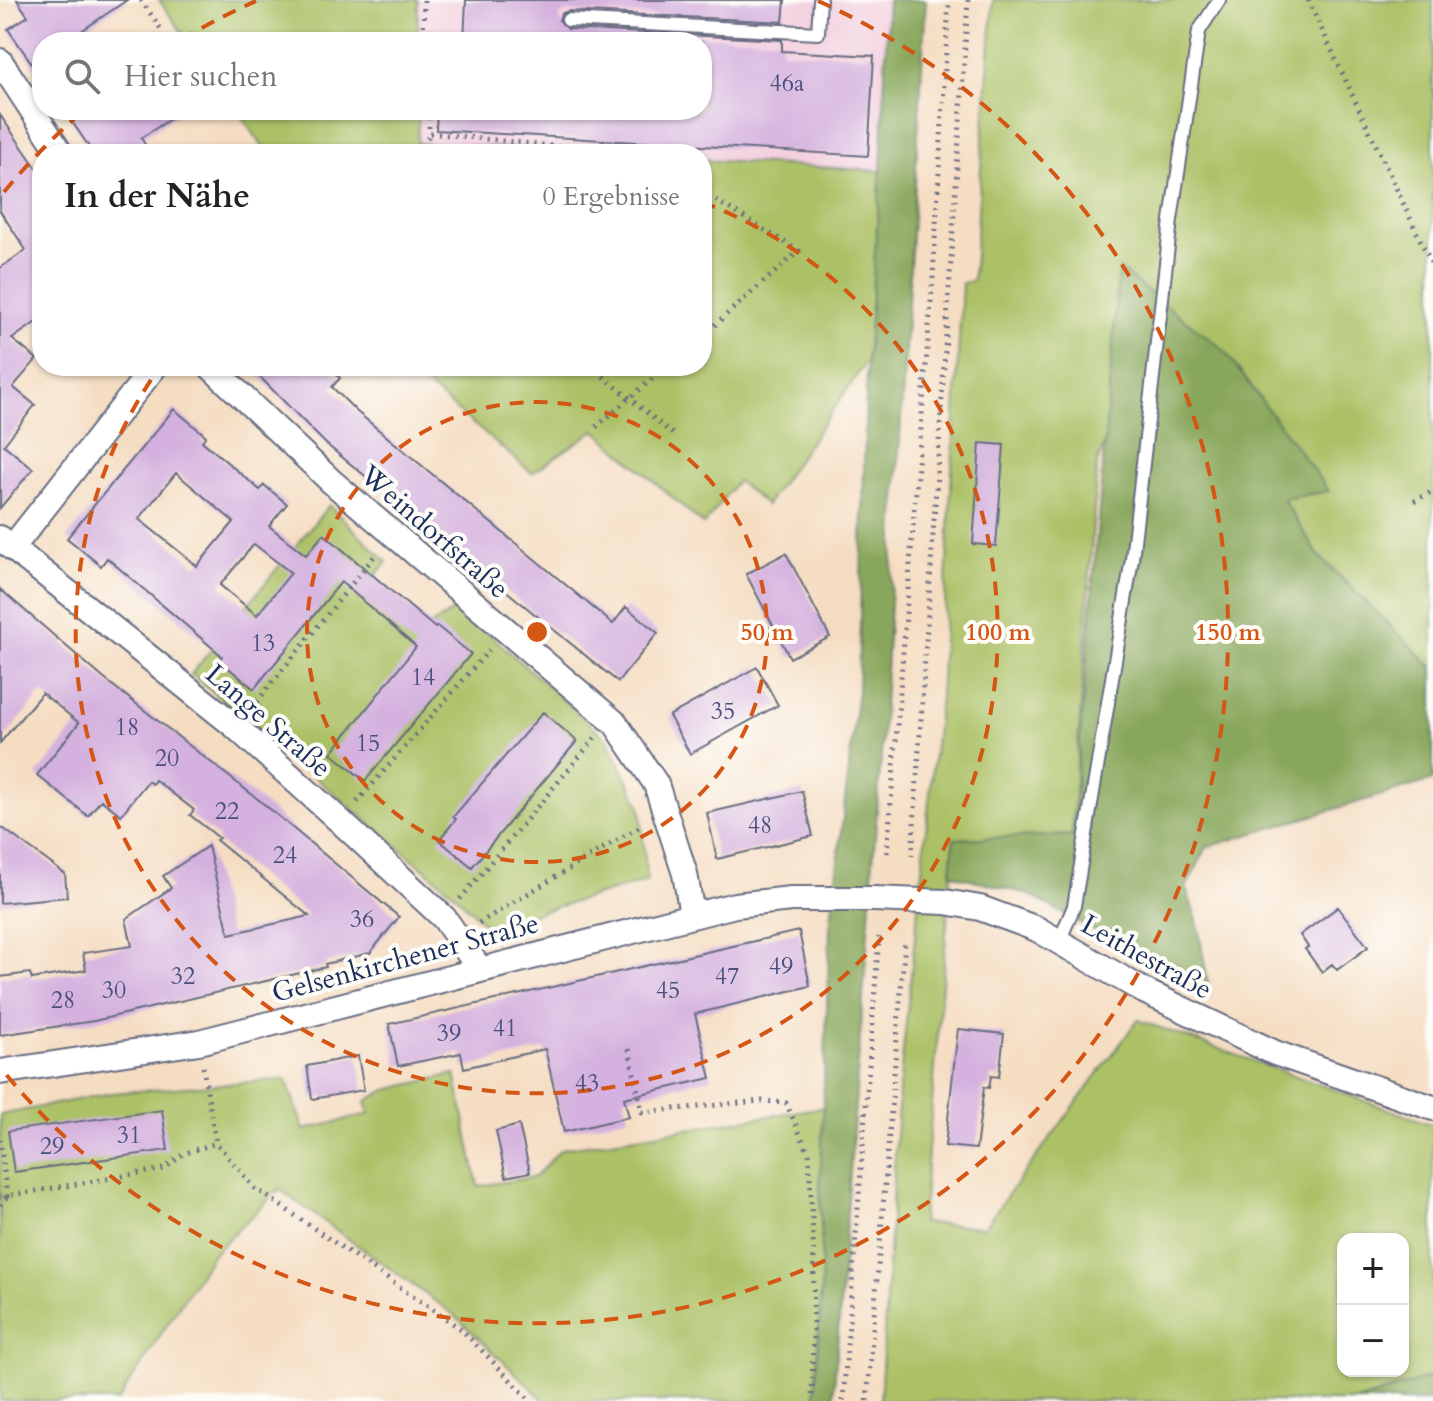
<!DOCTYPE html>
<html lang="de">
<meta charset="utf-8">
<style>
:root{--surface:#fff;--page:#f2f2f2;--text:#222;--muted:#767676;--line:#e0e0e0}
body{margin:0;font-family:Cardo,serif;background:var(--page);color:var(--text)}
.controls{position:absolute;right:24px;bottom:24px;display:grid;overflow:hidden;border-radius:16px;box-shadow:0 2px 6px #0004}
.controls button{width:72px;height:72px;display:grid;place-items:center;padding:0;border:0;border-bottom:2px solid var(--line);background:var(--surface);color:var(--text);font:40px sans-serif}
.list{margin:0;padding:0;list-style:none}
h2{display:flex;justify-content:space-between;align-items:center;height:104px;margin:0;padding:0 32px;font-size:34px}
h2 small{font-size:26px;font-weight:400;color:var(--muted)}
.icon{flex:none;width:44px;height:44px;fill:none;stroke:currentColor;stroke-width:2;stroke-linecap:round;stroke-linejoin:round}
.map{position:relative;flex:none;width:1433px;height:1401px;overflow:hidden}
.search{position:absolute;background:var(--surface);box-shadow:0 2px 6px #0004;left:32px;top:32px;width:680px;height:88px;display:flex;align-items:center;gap:20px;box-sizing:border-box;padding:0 28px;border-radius:32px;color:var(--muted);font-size:30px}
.panel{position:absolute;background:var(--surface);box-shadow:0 2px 6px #0004;left:32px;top:144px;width:680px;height:232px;border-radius:32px}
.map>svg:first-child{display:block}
.built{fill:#f3cfdf}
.green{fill:#acc166;stroke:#647862;stroke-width:2;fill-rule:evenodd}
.forest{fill:#89a75b;stroke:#526b5c;stroke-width:2}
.building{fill:#d4b1de;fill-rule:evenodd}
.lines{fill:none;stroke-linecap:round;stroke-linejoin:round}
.service-casing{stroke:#676c81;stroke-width:16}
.minor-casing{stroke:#676c81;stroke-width:28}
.path{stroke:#676c81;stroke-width:5;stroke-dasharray:2 6;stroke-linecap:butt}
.service{stroke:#fff;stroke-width:12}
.minor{stroke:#fff;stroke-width:24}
.ring{fill:none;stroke:#d45514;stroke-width:4;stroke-dasharray:14 10}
.labels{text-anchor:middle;stroke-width:8;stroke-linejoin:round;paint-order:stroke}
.number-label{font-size:24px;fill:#49507e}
.street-label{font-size:28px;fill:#1b2f5e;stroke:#fdfcf7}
.centre{fill:#d45514;stroke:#fdfcf7;stroke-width:4}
.ring-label{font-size:24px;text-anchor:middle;font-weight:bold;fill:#d45514;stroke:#fdfcf7;stroke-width:8;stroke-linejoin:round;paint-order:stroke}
</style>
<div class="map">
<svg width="1433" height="1401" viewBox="0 0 1433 1401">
<rect width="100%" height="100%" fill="#fdfcf7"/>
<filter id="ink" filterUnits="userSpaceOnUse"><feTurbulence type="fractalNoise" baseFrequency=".0125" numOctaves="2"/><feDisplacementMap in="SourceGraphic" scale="16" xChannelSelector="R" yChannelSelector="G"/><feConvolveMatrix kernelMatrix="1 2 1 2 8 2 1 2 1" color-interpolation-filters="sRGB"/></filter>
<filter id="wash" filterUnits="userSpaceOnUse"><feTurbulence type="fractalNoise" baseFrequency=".006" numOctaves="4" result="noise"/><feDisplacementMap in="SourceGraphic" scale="32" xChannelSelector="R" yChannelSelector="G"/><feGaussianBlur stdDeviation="1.8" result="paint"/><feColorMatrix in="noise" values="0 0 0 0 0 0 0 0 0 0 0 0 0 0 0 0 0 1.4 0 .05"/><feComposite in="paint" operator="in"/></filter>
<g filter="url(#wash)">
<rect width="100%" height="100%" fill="#f5ddc2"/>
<path class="built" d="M 418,0 L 888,0 L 881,171 L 702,160 L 702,154 L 603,154 L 417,142 L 419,110 L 702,110 L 702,42 L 417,42 Z"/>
<path class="green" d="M 159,0 L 418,0 L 417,42 L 189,42 Z
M 993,0 L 1433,0 L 1433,668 L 1318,555 L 1283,499 L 1328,491 L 1119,270 L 1107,437 L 1097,463 L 1072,835 L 954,839 L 922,1223 L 984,1227 L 1138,1020 L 1433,1125 L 1433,1376 L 1357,1401 L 880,1401 L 899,1090 L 940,697 L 962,283 L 973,281 ZM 1343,1239 L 1403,1239 L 1403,1371 L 1343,1371 Z
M 237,110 L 419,110 L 417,143 L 603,154 L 268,154 Z
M 702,160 L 881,171 L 867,361 L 766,505 L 737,481 L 704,525 L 595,430 L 532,473 L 404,366 L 702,366 Z
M 329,505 L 387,562 L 373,578 L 429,626 L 459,607 L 608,740 L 640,805 L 647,881 L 487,927 L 457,896 L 191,674 Z
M 455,1074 L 478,1186 L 535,1177 L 561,1149 L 825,1107 L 820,1187 L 822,1272 L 815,1401 L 545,1401 L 453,1314 L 279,1189 L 212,1255 L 118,1401 L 0,1401 L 0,1115 L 111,1093 L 286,1079 L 304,1130 L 369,1114 L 366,1101 L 386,1090 Z"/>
<path class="forest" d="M 888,0 L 926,0 L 881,755 L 833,1401 L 815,1401 L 822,1272 L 820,1187 L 830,928 L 858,690 L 867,361 L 881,171 Z
M 1119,269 L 1223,349 L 1329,491 L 1283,499 L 1318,555 L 1433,668 L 1433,780 L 1207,847 L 1186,888 L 1197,920 L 1210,994 L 1028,894 L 951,874 L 954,839 L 1072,835 Z
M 1433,1376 L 1433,1401 L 1357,1401 Z"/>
<g id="blocks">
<path class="building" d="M 17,0 L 127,0 L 65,42 L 42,42 L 42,78 L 8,29 L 28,16 Z
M 466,0 L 785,0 L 783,22 L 568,11 L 561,14 L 559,20 L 568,29 L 782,40 L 782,51 L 874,56 L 868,156 L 436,130 L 437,110 L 702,110 L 702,42 L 464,42 Z
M 64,110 L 184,110 L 141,138 L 151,154 L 94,154 Z
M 0,115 L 42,176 L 42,318 L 12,339 L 37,359 L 13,387 L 35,405 L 4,445 L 33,469 L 0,508 L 0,268 L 26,250 L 0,211 Z
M 249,366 L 328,366 L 340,378 L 332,387 L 356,411 L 613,624 L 626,607 L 658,633 L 618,682 L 326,444 Z
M 174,409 L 206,436 L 202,441 L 260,490 L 264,485 L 287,504 L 269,526 L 306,555 L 324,534 L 435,628 L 437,626 L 471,654 L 365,781 L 331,753 L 416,647 L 341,582 L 254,689 L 219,660 L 222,656 L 107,558 L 101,566 L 67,538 ZM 176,473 L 234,522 L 197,566 L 139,519 ZM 254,544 L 291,573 L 257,615 L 220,585 Z
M 980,443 L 1004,445 L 996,546 L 973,544 Z
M 786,553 L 830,637 L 790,658 L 746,574 Z
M 0,589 L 102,677 L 259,800 L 399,917 L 370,953 L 325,964 L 326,967 L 94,1021 L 0,1035 L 0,977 L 30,973 L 32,979 L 86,970 L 83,953 L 132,946 L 126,919 L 171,888 L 163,876 L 208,846 L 229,934 L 309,916 L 216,840 L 219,838 L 190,815 L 194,810 L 155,780 L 152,784 L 148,781 L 121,815 L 101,800 L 88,816 L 37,775 L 79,723 L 42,693 L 0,743 Z
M 757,667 L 778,705 L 690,754 L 669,716 Z
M 543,712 L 577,741 L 472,867 L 439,840 L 456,819 L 453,817 Z
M 802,791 L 813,836 L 717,859 L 707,813 Z
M 0,826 L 65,874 L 67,897 L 0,903 Z
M 1338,907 L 1368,947 L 1337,970 L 1332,964 L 1322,972 L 1305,949 L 1308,947 L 1300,935 Z
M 799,931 L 810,986 L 695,1014 L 711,1078 L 624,1098 L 629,1117 L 564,1132 L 545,1049 L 464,1068 L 461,1053 L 398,1066 L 389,1024 Z
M 958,1029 L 1004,1034 L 999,1077 L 991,1076 L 989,1088 L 984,1087 L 976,1149 L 945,1146 Z
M 358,1056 L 364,1090 L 312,1099 L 307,1066 Z
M 162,1110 L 168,1150 L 14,1172 L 8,1131 Z
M 519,1125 L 530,1172 L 506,1177 L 496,1131 Z"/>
</g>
</g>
<g filter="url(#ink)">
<use href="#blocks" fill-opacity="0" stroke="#676c81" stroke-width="2"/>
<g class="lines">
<g class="service-casing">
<path id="service" d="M 568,20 L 818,33 L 820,0
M 1059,942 L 1074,906 L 1132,559 L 1171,220 L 1199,31 L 1219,0"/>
</g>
<g class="minor-casing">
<path id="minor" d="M 0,61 L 61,154
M 210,366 L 332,482 L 615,723 L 656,784 L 685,874 L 692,914
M 0,538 L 236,727 L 340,821 L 444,918 L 479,968
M 12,548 L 155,366
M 0,1072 L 199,1042 L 735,905 L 791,899 L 874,899 L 945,902 L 980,908 L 1037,929 L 1144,991 L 1275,1053 L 1433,1108"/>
</g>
<path class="path" d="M 141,0 L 163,32
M 1308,0 L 1433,267
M 423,42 L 424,0
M 429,110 L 429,133 L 628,154
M 424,154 L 429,133
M 702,192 L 799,251 L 702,336
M 591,366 L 675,436
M 596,427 L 667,366
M 1414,501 L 1433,491
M 252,708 L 376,554
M 357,802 L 489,650
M 887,853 L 933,277 L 949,0
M 912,856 L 968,0
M 460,899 L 595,738
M 479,923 L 642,825
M 629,1049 L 642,1112 L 762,1101 L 786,1103 L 809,1154 L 814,1258 L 812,1401
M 203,1067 L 216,1143 L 255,1188 L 461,1329 L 531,1401
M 0,1139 L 7,1196 L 0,1197
M 0,1205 L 7,1196 L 164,1169 L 183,1154 L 216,1143
M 843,1401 L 879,937
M 867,1401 L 905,941"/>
<use href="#service" class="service"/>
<use href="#minor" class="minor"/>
</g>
</g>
<g class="ring">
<circle cx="537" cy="632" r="230"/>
<path d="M702 202A461 461 0 1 1 159 368"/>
<path d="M4 192A691 691 0 0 1 84 110M181 40A691 691 0 0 1 256 1M818 1A691 691 0 1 1 4 1072"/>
</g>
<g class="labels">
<g class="number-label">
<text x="787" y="91">46a</text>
<text x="263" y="651">13</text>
<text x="423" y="685">14</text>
<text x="723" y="719">35</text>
<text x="127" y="735">18</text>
<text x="368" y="751">15</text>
<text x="167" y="766">20</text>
<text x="227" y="819">22</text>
<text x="760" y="833">48</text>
<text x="285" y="863">24</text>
<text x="362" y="927">36</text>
<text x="781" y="974">49</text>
<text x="183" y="984">32</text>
<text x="727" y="984">47</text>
<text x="114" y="998">30</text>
<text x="668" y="998">45</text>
<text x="63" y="1008">28</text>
<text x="505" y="1036">41</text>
<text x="449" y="1041">39</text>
<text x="587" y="1091">43</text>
<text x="129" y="1143">31</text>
<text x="52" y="1154">29</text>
</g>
<g class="street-label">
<text transform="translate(435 531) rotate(41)" y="10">Weindorfstraße</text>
<text transform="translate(269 720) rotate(41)" y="10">Lange Straße</text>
<text transform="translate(1147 956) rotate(29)" y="10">Leithestraße</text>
<text transform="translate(405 957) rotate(-15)" y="10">Gelsenkirchener Straße</text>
</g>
</g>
<circle cx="537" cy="632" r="12" class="centre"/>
<g class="ring-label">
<text x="767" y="640">50 m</text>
<text x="998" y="640">100 m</text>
<text x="1228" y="640">150 m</text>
</g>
</svg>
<div class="controls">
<button>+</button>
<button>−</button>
</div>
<div class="search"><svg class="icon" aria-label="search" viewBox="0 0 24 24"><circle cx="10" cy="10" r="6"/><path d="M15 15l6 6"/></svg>Hier suchen</div>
<section class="panel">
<h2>In der Nähe<small>0 Ergebnisse</small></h2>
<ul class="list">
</ul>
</section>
</div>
